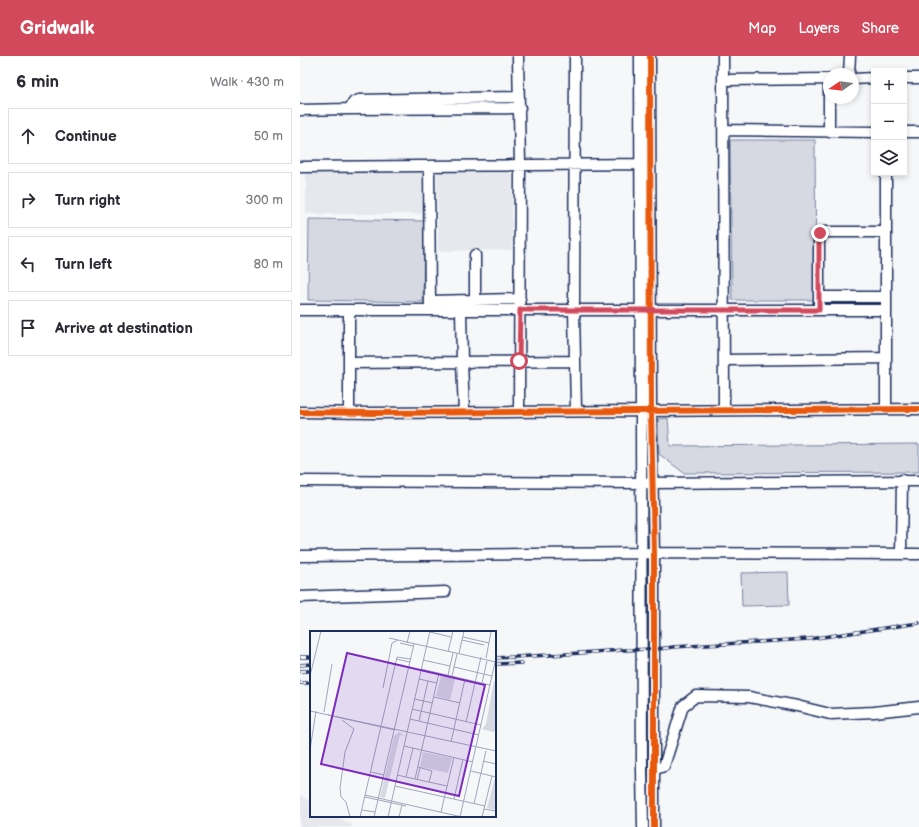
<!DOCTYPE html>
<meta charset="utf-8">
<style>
:root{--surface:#fff;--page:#f7f7f7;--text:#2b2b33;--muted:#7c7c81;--line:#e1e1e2;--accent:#d1495b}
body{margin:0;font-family:"Balsamiq Sans",sans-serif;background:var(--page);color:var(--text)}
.controls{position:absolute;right:12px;top:12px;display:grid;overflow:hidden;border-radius:0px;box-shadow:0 2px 6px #0003}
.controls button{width:36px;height:36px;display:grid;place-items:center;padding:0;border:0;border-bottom:1px solid var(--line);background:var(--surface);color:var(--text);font:20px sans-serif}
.compass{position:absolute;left:523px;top:12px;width:36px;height:36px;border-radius:50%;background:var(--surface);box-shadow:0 2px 6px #0003;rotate:257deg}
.stop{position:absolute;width:12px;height:12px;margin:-9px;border:3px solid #d1495b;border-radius:50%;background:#fff}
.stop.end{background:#d1495b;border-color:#fff;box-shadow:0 1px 4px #0008}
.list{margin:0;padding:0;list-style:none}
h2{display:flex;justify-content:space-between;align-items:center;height:52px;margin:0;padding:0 16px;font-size:17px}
h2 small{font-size:13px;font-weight:400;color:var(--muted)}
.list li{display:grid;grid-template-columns:26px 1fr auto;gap:12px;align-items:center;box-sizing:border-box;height:56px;margin:0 8px 8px;padding:0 8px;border:1px solid var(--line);border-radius:0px}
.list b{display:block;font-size:15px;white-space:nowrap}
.list em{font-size:13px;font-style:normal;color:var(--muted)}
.icon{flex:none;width:22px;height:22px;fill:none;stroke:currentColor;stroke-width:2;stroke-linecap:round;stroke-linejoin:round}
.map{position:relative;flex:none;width:619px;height:771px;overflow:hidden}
header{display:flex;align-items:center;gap:24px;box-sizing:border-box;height:56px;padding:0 20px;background:var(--accent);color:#fff}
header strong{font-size:19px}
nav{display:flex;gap:22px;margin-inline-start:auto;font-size:14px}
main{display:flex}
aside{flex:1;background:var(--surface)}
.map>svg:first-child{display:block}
.built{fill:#e6e8ee}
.green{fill:#d6d9e2;stroke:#7884a0}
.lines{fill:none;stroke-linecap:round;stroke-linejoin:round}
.minor-casing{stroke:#1b2f5e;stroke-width:13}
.minor{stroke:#fff;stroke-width:10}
.rail-casing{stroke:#1b2f5e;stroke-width:3.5}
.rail{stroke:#fff;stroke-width:2;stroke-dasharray:6;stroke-linecap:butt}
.cycleway-casing{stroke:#fff;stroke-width:8}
.cycleway{stroke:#e8590c;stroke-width:6}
.route{stroke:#d1495b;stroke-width:5}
.inset-road{fill:none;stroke:#9ea7bb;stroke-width:1}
.view{fill:#7b2cbf;fill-opacity:0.15;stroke:#7b2cbf;stroke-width:2}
.inset-edge{fill:none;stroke:#1b2f5e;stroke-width:2}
</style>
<header>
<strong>Gridwalk</strong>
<nav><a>Map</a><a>Layers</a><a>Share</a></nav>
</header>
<main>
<aside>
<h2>6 min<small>Walk · 430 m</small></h2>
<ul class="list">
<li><svg class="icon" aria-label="ahead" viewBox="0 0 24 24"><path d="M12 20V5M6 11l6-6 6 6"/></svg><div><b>Continue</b></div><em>50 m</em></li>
<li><svg class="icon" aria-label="right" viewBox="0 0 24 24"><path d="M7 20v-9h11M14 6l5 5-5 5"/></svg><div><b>Turn right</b></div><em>300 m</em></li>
<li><svg class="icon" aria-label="left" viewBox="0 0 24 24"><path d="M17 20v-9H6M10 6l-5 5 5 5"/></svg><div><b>Turn left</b></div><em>80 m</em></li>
<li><svg class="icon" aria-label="arrive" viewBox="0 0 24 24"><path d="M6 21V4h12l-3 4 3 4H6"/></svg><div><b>Arrive at destination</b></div></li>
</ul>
</aside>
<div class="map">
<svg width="619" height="771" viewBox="0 0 619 771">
<rect width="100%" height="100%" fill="#f6f7f9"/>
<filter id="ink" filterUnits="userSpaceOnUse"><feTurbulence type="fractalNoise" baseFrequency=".025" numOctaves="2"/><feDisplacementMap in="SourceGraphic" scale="8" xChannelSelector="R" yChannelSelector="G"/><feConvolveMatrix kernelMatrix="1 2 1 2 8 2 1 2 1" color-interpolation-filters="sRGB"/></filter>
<g filter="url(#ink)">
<path class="built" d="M 144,113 L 207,115 L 212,119 L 212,194 L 138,195 L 137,118 Z
M 6,115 L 122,116 L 122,158 L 6,158 Z
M 0,739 L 11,746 L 11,760 L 37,760 L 52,769 L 51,771 L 0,771 Z"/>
<path class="green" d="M 430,84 L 515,84 L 516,244 L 432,244 Z
M 9,163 L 124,165 L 123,246 L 8,244 Z
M 368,362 L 370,390 L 619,388 L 619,416 L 384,417 L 359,398 L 358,363 Z
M 488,516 L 489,549 L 442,550 L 441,517 Z"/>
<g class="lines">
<g class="minor-casing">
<path id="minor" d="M 218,0 L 220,109 L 219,356
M 275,0 L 274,254 L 276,355
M 340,0 L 342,714 L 343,771
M 350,0 L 351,355 L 354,497 L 354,771
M 423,0 L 424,354
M 549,18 L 550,0
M 604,22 L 619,22
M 529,23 L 529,76
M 553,23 L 574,22
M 423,24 L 529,23
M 49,53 L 54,46 L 59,44 L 219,41
M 0,54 L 49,53 L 220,52
M 424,74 L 574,76
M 604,76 L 619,76
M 129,110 L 130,254
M 0,111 L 346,108
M 586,117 L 586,353
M 175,199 L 175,244
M 519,241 L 586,241
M 130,245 L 220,243
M 0,254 L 586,254
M 49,254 L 49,357
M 161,254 L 162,306 L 164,356
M 519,254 L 519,180 L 520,177 L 524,176 L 586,176
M 424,304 L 586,302
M 50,307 L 275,305
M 0,356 L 73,357 L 619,353
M 0,425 L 352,427 L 619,425
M 601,498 L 602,424
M 0,500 L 354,497 L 619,498
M 0,541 L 145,536
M 355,713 L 364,710 L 383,650 L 396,640 L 449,641 L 497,650 L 530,658 L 574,656 L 619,651"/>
</g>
<use href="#minor" class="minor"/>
<g class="rail-casing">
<path id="rail" d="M 0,601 L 11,601
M 195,602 C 238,600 281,597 324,594 C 340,593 357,594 373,591 L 509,583 L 619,567
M 195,608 L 222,607
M 0,609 L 11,608
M 0,615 L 11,615
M 0,627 L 11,627"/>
</g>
<use href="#rail" class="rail"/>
<g class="cycleway-casing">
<path id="cycleway" d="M 350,0 L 351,355 L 354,497 L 354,771
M 0,356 L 73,357 L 619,353"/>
</g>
<use href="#cycleway" class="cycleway"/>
</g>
</g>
<g class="lines" filter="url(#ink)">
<path class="route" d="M 219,305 L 220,254 L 519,254 L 519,180 L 520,177"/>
</g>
<g transform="translate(10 575)">
<rect width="186" height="186" fill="#f6f7f9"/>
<path d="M 131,45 L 145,48 L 140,69 L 126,65 ZM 184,50 L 186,50 L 186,99 L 183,101 L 172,98 L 176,93 ZM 89,101 L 95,105 L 90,104 L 75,167 L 70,166 L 84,105 ZM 113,121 L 142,127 L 138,142 L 110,136 ZM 185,146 L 186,147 L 186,179 L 177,177 Z" fill="#d6d9e2"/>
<path class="inset-road" d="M 120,1 L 141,6M 153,6 L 179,12M 79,7 L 186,31M 152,9 L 174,14M 90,12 L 103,15M 97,12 L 100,0M 138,21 L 143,0M 149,22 L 154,0M 176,27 L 181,1M 86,28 L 100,31M 113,29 L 140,35M 144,36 L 182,45M 111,38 L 180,54M 138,44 L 143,22M 0,45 L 11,0M 142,45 L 147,23M 109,48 L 127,52M 172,52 L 177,30M 73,57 L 82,12 L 88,9M 124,66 L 150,72M 104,68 L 123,72M 102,78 L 171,94M 0,80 L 186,120M 14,81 L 22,33M 18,84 L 85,99M 100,88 L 169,104M 32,89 L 44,98 L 35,121 L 30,157 L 31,166 L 36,171 L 40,186M 109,90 L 118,50M 156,91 L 171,26M 141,111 L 155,48M 94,115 L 163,131M 0,119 L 6,80M 0,127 L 0,148M 173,130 L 186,133M 108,136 L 122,140 L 119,151M 161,140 L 186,146M 61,141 L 74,144M 87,144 L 137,155M 96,146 L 103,117M 105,148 L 129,42M 107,149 L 110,137M 85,155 L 175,175M 55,164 L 152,186M 55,166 L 96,175M 144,168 L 153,128M 164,173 L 176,120M 174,178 L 186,180M 52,179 L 65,181M 131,181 L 144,126M 50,186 L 87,26 L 100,28M 64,186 L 104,13M 78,186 L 120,0M 89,186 L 92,174M 150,186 L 186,27M 172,186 L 182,145"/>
<path class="view" d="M 37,22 L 175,54 L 149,165 L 11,133 Z"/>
<rect width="186" height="186" class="inset-edge"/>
</g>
</svg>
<div class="controls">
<button>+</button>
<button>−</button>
<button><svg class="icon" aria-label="layers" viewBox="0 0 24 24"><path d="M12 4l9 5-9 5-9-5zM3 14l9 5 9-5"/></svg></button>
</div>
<svg class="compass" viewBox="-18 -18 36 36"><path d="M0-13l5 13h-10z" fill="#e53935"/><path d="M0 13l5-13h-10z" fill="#7c7c81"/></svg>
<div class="stop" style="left:219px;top:305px"></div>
<div class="stop end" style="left:520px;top:177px"></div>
</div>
</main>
